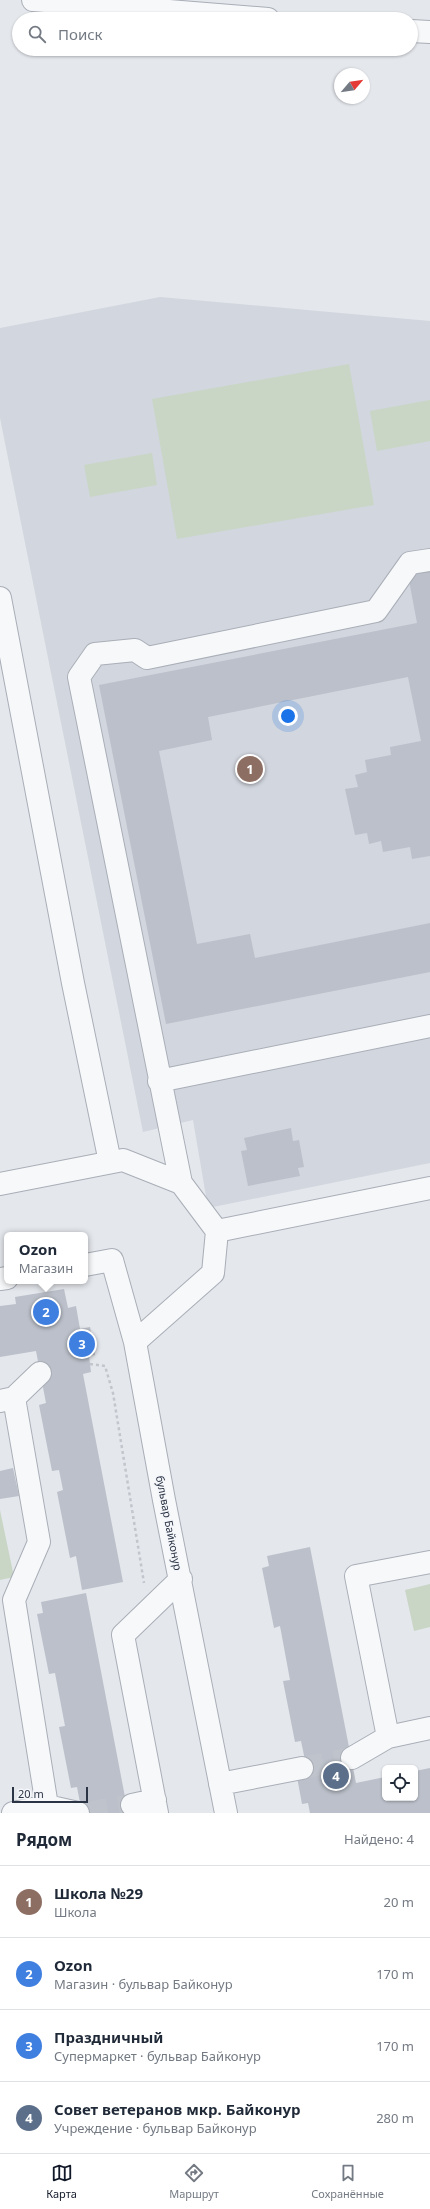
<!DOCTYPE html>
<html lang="ru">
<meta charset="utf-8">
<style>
:root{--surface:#fff;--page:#f2f2f3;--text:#1f2937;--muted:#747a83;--line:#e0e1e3;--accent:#111827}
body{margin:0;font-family:"Noto Sans",sans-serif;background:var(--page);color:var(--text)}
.controls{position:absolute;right:12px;bottom:12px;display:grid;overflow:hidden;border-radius:6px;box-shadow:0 1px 3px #0004}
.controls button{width:36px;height:36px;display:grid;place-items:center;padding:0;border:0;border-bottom:1px solid var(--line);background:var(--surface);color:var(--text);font:20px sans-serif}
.compass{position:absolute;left:334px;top:68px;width:36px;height:36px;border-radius:50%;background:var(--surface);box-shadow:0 1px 3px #0004;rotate:61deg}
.scale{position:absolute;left:12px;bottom:10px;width:76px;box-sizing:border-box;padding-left:4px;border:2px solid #2b3445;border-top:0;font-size:11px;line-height:14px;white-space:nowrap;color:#2b3445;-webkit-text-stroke:3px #f4f6f9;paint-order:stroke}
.you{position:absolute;left:288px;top:716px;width:14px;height:14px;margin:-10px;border:3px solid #fff;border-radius:50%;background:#1a73e8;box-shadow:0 0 0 6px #1a73e833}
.badge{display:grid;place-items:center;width:26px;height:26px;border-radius:50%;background:var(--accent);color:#fff;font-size:13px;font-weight:700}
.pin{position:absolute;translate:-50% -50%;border:2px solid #fff;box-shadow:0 1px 4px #0006}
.popup{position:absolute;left:4px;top:1232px;width:84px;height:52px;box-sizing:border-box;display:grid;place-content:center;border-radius:6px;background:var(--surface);filter:drop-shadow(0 1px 3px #0005);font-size:13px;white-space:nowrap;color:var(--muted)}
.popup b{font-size:15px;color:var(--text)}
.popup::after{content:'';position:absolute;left:50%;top:100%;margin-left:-8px;border:8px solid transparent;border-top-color:var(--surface)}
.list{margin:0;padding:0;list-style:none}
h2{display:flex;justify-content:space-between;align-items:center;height:52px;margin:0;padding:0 16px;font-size:17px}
h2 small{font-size:13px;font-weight:400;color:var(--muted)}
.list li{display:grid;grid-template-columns:26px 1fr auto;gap:12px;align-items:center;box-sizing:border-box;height:72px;padding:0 16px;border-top:1px solid var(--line)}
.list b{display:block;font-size:15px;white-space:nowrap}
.list p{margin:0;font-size:13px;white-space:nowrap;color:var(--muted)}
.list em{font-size:13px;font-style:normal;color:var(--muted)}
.icon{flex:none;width:22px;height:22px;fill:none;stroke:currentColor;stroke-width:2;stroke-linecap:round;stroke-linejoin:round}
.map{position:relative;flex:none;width:430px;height:1813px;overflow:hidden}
.search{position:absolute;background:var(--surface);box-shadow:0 1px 3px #0004;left:12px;right:12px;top:12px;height:44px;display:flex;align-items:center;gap:10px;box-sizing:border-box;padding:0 14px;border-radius:22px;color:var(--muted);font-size:15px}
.sheet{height:340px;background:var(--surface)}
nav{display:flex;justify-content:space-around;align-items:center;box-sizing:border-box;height:56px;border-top:1px solid var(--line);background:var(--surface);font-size:11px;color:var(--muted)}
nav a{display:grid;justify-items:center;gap:2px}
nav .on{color:var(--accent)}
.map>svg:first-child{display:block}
.built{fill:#d2d6de}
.green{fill:#c9d6c5}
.building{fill:#bbc0ca}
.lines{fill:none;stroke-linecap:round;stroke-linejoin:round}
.minor-tunnel{stroke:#bfc3cb;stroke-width:22;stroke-dasharray:22 11;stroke-linecap:butt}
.minor-casing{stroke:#a9aeb7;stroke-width:24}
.path{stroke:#c2c5cb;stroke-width:2.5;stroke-dasharray:3 3;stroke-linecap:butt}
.minor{stroke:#f7f8fa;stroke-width:22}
.labels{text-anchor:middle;stroke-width:3;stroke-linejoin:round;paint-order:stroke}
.street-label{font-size:11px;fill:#2b3445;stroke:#f4f6f9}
</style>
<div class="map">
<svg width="430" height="1813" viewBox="0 0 430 1813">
<rect width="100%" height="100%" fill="#e4e7ec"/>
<path class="built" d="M 160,297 L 430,321 L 430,1163 L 208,1208 L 193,1120 L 143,1132 L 0,418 L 0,328 Z"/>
<path class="green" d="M 349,364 L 374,505 L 177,539 L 152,399 Z
M 430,400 L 430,441 L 377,451 L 370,411 Z
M 152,453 L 157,485 L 90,497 L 84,465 Z
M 0,1510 L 14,1577 L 0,1580 Z
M 430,1584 L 430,1627 L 414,1631 L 405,1590 Z"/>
<path class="building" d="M 430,571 L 430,856 L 412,859 L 410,847 L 383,852 L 381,841 L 369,844 L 367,833 L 355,835 L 345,789 L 358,787 L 355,775 L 367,772 L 365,760 L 391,755 L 390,747 L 421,741 L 408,677 L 208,717 L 212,740 L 159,751 L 197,944 L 250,934 L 255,958 L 430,923 L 430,972 L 166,1024 L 99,685 L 417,623 L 408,575 Z
M 291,1128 L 293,1141 L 299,1140 L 304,1167 L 298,1168 L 300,1176 L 248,1186 L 241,1151 L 247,1150 L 244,1138 Z
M 64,1289 L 68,1308 L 76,1306 L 80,1329 L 90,1327 L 95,1355 L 89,1356 L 91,1372 L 83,1374 L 123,1582 L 82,1590 L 76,1556 L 70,1558 L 57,1492 L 63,1490 L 59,1470 L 52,1471 L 39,1405 L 46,1403 L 36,1351 L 0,1357 L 0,1306 L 16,1304 L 15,1297 Z
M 13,1468 L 19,1496 L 0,1499 L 0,1471 Z
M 310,1547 L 356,1783 L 385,1777 L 385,1798 L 415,1798 L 415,1771 L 430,1768 L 430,1813 L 310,1813 L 308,1803 L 302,1804 L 297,1777 L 305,1760 L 301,1741 L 295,1742 L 283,1681 L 290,1680 L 280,1626 L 274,1628 L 262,1568 L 269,1566 L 267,1556 Z
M 86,1593 L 125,1797 L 140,1813 L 82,1813 L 77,1787 L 71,1788 L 59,1727 L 65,1726 L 55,1673 L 49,1674 L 37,1614 L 43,1613 L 41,1602 Z"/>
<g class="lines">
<path class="minor-tunnel" d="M 302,1768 L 352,1758
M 86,1813 L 132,1805"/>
<g class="minor-casing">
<path id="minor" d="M 33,0 L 268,19
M 411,31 L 430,32
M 0,598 L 73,983 L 110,1162
M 159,1081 L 430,1026
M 181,1183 L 79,677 L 95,654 L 135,650 L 147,658 L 376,611 L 410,563 L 430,560
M 0,1184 L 123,1160 L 181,1183 L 217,1231 L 430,1188
M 85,1265 L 112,1260 L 135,1342 L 164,1500 L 226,1813
M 0,1279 L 7,1278
M 135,1342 L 213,1273 L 217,1231
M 14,1398 L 40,1373
M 0,1401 L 14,1398 L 39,1542 L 14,1600 L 47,1806
M 430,1562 L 356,1576 L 388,1737 L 430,1728
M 352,1758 L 388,1737
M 220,1784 L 302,1768
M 132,1805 L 155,1800
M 13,1813 L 47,1806 L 78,1813
M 157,1813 L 123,1635 L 181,1579"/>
</g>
<path class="path" d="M 90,1364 L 105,1366 L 113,1393 L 144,1583"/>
<use href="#minor" class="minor"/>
</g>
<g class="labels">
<g class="street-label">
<text transform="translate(169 1523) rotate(79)" y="4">бульвар Байконур</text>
</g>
</g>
</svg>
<div class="controls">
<button><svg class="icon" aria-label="locate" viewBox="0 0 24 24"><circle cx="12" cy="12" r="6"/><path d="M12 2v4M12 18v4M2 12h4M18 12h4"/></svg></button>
</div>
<svg class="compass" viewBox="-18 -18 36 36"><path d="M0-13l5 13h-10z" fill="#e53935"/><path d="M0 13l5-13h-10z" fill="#747a83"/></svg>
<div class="scale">20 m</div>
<div class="you"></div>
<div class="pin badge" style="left:250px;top:769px;background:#8d6e63">1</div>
<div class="pin badge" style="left:46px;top:1312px;background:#3f7fe0">2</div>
<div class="popup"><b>Ozon</b>Магазин</div>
<div class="pin badge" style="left:82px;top:1344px;background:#3f7fe0">3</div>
<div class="pin badge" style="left:336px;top:1776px;background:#5c6f8a">4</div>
<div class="search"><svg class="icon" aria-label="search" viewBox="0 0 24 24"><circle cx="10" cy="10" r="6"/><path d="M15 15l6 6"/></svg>Поиск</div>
</div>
<section class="sheet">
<h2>Рядом<small>Найдено: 4</small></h2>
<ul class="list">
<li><span class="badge" style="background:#8d6e63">1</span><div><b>Школа №29</b><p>Школа</p></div><em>20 m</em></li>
<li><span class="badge" style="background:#3f7fe0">2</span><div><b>Ozon</b><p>Магазин · бульвар Байконур</p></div><em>170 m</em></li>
<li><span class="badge" style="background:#3f7fe0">3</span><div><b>Праздничный</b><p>Супермаркет · бульвар Байконур</p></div><em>170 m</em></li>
<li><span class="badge" style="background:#5c6f8a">4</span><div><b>Совет ветеранов мкр. Байконур</b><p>Учреждение · бульвар Байконур</p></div><em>280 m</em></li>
</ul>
</section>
<nav>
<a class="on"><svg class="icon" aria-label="map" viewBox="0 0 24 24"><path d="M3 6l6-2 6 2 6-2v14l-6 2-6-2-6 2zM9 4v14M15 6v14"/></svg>Карта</a>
<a><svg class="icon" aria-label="directions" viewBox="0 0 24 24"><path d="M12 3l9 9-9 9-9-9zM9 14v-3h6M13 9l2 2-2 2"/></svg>Маршрут</a>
<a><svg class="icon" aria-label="saved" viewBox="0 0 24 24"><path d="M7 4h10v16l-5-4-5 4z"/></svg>Сохранённые</a>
</nav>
